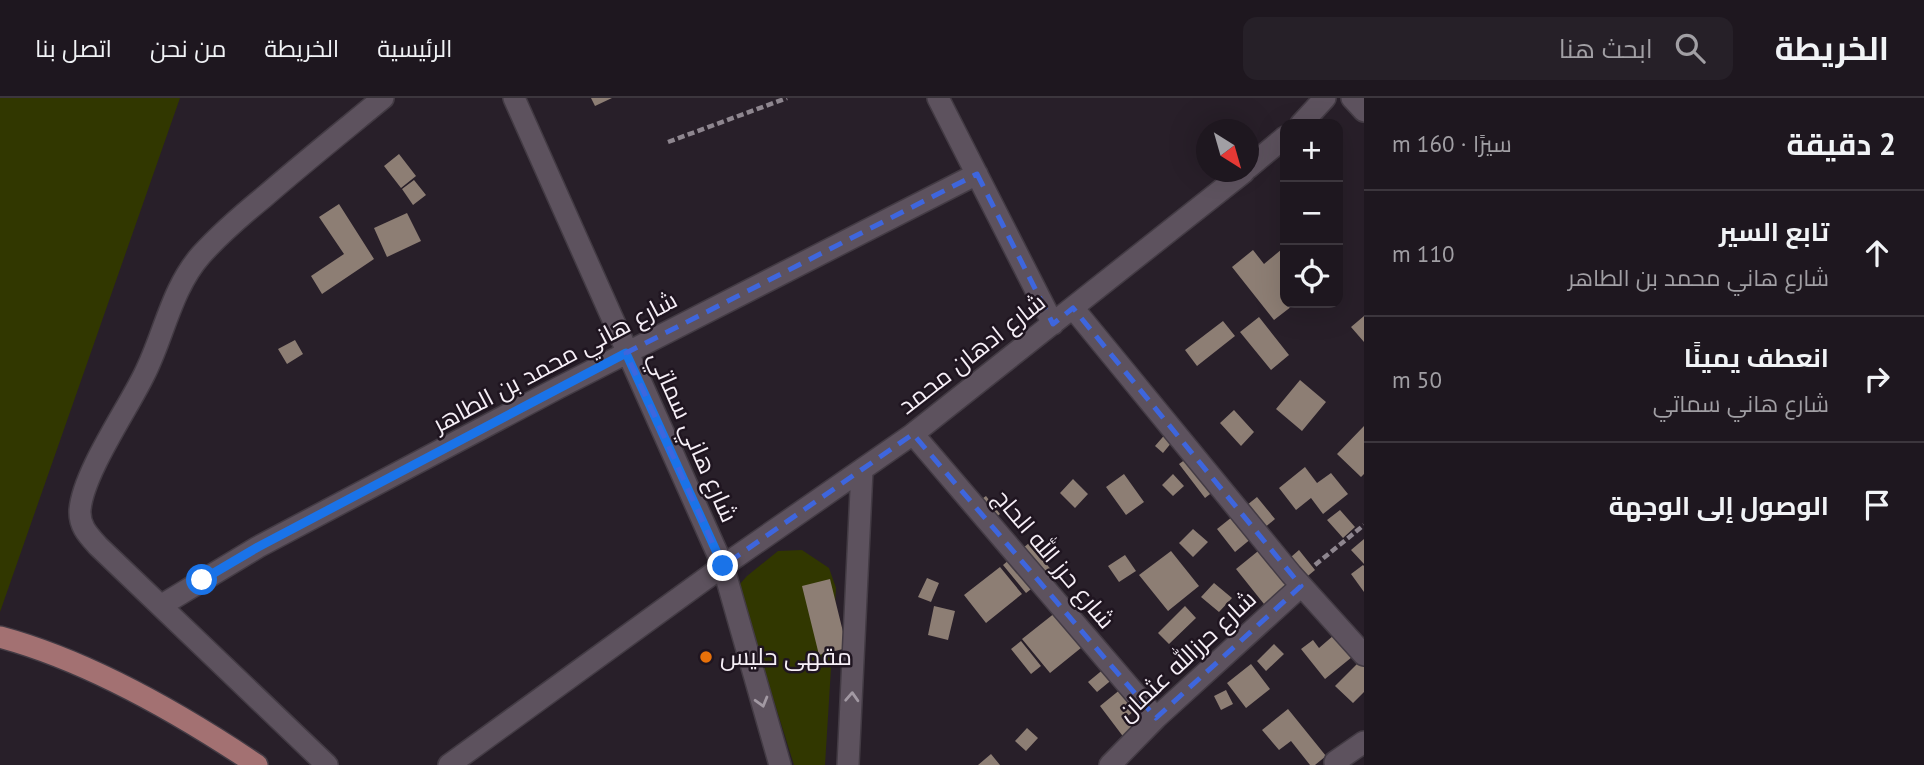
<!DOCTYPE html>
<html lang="ar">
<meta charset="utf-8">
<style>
:root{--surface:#1e171f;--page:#262028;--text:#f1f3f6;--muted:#a19fa4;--line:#3c363d}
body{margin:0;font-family:"PT Sans",Cairo,sans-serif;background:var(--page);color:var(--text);direction:rtl}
.controls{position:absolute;right:21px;top:21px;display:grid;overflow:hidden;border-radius:14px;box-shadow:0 7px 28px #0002}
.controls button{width:63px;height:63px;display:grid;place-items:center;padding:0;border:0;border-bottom:2px solid var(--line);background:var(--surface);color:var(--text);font:35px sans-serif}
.compass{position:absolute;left:1196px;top:21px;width:63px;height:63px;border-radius:50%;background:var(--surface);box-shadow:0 7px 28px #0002;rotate:143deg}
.stop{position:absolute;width:21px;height:21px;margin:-16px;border:5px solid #1a73e8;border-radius:50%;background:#fff}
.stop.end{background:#1a73e8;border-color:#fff;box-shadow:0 2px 7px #0008}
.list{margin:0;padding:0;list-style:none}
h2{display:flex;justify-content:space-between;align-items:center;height:91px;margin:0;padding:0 28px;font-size:30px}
h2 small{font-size:23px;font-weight:400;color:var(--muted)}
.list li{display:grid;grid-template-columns:46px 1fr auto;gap:21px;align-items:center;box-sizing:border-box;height:126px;padding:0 28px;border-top:2px solid var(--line)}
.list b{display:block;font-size:26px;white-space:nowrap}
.list p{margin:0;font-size:23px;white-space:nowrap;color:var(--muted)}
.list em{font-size:23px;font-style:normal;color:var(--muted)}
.icon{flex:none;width:38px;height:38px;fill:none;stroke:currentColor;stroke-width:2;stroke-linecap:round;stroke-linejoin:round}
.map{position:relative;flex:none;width:1364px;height:667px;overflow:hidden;direction:ltr}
header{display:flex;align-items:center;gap:42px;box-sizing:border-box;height:98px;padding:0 35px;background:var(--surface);border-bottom:2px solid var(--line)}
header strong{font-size:33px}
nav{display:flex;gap:38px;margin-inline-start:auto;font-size:24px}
.search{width:490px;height:63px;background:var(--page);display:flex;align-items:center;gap:18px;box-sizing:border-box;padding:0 24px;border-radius:14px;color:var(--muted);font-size:26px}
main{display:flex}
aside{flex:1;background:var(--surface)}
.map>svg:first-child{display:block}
.green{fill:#313700}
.building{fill:#8d7e74}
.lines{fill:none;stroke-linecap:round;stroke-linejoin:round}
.minor-casing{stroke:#433b44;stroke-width:24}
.major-casing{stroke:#433b44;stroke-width:24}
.path{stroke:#8e868f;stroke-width:4.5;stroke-dasharray:7 3.5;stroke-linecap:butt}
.minor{stroke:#5d525e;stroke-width:21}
.major{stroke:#a37172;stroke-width:21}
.oneway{stroke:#a299a3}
.route{stroke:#1a73e8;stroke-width:9}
.marked{fill:none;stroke:#3e66dd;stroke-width:5;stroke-dasharray:14 9;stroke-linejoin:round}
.food-dot{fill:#e8710a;stroke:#1f1520;stroke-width:2.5}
.labels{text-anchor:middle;stroke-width:5;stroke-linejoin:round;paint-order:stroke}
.street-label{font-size:24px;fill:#f6eff7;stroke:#1f1520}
.poi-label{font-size:24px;fill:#f6eff7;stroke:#1f1520;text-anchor:start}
</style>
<header>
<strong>الخريطة</strong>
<div class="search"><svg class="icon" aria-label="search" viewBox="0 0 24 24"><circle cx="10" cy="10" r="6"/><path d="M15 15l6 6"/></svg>ابحث هنا</div>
<nav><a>الرئيسية</a><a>الخريطة</a><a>من نحن</a><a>اتصل بنا</a></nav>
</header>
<main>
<aside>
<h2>2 دقيقة<small>سيرًا · 160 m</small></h2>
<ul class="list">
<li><svg class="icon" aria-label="ahead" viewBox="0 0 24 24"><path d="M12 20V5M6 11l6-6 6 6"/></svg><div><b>تابع السير</b><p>شارع هاني محمد بن الطاهر</p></div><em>110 m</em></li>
<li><svg class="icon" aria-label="right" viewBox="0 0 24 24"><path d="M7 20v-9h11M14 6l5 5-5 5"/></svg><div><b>انعطف يمينًا</b><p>شارع هاني سماتي</p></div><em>50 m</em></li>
<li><svg class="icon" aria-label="arrive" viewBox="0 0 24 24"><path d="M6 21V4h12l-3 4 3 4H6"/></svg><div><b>الوصول إلى الوجهة</b></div></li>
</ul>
</aside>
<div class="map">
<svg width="1364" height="667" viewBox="0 0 1364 667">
<rect width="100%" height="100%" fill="#281f29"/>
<path class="green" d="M 0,0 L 180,0 L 0,514 Z
M 802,452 L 829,470 L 836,490 L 825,667 L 794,667 L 738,488 L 747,478 L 778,453 Z"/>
<path class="building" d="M 591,0 L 612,0 L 595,8 Z
M 399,56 L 416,78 L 401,90 L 384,68 Z
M 414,82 L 426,97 L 413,107 L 402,91 Z
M 339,106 L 374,161 L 322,196 L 311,178 L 344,156 L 319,119 Z
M 407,115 L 421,143 L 387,159 L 374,130 Z
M 1282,151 L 1285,155 L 1285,205 L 1296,205 L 1274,222 L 1232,169 L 1253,152 L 1264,166 Z
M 1364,218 L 1364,244 L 1351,229 Z
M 1259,219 L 1289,257 L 1271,272 L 1240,234 Z
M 1223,223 L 1235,238 L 1197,268 L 1185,252 Z
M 295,242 L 303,256 L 287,266 L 278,251 Z
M 1300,282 L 1326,304 L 1302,333 L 1276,311 Z
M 1234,312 L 1254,334 L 1241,348 L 1220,325 Z
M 1364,328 L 1364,376 L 1361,379 L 1337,356 Z
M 1168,333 L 1176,339 L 1163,355 L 1155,348 Z
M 1193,356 L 1219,389 L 1205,400 L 1179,366 Z
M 1305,369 L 1317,385 L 1331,375 L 1348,396 L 1323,416 L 1311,400 L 1296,412 L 1279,390 Z
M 1124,376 L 1144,404 L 1126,417 L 1106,389 Z
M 1173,376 L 1184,388 L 1173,398 L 1162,387 Z
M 1073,381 L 1088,396 L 1075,410 L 1060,395 Z
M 986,398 L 1000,416 L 983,429 L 969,410 Z
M 1257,399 L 1275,421 L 1235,454 L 1217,431 Z
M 1340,412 L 1355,429 L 1343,440 L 1327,422 Z
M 1193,431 L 1208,444 L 1193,459 L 1179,445 Z
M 1364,441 L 1364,466 L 1351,452 Z
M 1029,445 L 1053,474 L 1026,495 L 1003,467 Z
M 1268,445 L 1284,465 L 1299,452 L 1315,472 L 1268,511 L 1236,471 Z
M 1171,453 L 1199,488 L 1168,513 L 1139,477 Z
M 1125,457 L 1136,473 L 1119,484 L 1108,468 Z
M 1363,467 L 1364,468 L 1364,494 L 1351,476 Z
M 1000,469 L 1022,496 L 986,525 L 964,497 Z
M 927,480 L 939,485 L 931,504 L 918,499 Z
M 830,481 L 847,550 L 819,557 L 802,488 Z
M 1214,485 L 1232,500 L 1219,514 L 1201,499 Z
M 1070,503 L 1097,537 L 1050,575 L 1022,541 Z
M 934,508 L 955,513 L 948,542 L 928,537 Z
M 1185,508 L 1196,520 L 1169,546 L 1158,535 Z
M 1334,537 L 1352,559 L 1325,581 L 1301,551 L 1313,542 L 1319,550 Z
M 1021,543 L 1041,568 L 1031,576 L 1011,551 Z
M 1274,546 L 1284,556 L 1266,573 L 1257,563 Z
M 1364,559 L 1364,594 L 1353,605 L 1335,588 Z
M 1111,565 L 1120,575 L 1097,594 L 1088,584 Z
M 1251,566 L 1270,591 L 1246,610 L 1227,585 Z
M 1132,582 L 1148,602 L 1128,618 L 1141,634 L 1128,645 L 1100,608 Z
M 1226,592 L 1233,606 L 1221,612 L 1214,598 Z
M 1288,611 L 1326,658 L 1315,667 L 1310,667 L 1291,643 L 1279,652 L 1262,632 Z
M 1027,630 L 1038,640 L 1026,653 L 1015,643 Z
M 991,656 L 1000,667 L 978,667 Z"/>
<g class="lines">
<g class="minor-casing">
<path id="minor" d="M 514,0 L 723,468 L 780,667
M 938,0 L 1053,226
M 1352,0 L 1364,13
M 1301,26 L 1325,0
M 1248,70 L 1285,39
M 1073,210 L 1291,476 L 1364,557
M 913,336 L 1156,620
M 162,507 L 258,449 L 558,290 L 977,76
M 1335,664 L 1364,644
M 327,667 L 98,448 C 88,437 79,428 80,412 C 83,375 127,312 144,277 C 164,238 171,191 201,157 C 220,136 242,117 264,99 C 303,65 343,33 383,0
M 449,667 L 723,468 L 913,336 L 1244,74
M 848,667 L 862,372
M 1110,667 L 1156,620 L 1301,488"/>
</g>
<g class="major-casing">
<path id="major" d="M 0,539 C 89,563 181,616 257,667"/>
</g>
<path class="path" d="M 668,44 L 787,0
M 1315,467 L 1364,427"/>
<use href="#minor" class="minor"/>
<use href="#major" class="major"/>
</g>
<defs><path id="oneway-chevron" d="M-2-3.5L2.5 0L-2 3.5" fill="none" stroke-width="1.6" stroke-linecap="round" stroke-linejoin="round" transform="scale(1.75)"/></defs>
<g class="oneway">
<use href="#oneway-chevron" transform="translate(852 599) rotate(-87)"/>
<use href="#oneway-chevron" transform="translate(762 604) rotate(74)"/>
</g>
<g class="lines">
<path class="route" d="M 202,482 L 258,449 L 626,255 L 723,468"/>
</g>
<path class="marked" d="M 977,76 L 1053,226 L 1073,210 L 1301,488 L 1156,620 L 913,336 L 723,468 L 626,255 Z"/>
<circle class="food-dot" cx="706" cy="559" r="7"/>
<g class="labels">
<g class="street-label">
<text transform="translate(972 256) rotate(-38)" y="8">شارع ادهان محمد</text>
<text transform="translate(555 264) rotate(-28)" y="8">شارع هاني محمد بن الطاهر</text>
<text transform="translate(693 339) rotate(66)" y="8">شارع هاني سماتي</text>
<text transform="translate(1054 461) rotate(50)" y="8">شارع حرز الله الحاج</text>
<text transform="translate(1187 558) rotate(-43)" y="8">شارع حرزالله عثمان</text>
</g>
<g class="poi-label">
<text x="720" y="567">مقهى حليس</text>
</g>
</g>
</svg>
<div class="controls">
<button>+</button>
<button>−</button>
<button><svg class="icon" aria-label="locate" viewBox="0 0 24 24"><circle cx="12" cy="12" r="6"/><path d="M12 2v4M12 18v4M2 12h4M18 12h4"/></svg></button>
</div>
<svg class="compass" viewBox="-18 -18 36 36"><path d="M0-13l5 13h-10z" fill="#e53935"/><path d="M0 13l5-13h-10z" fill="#a19fa4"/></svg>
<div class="stop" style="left:202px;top:482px"></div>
<div class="stop end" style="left:723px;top:468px"></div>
</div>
</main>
